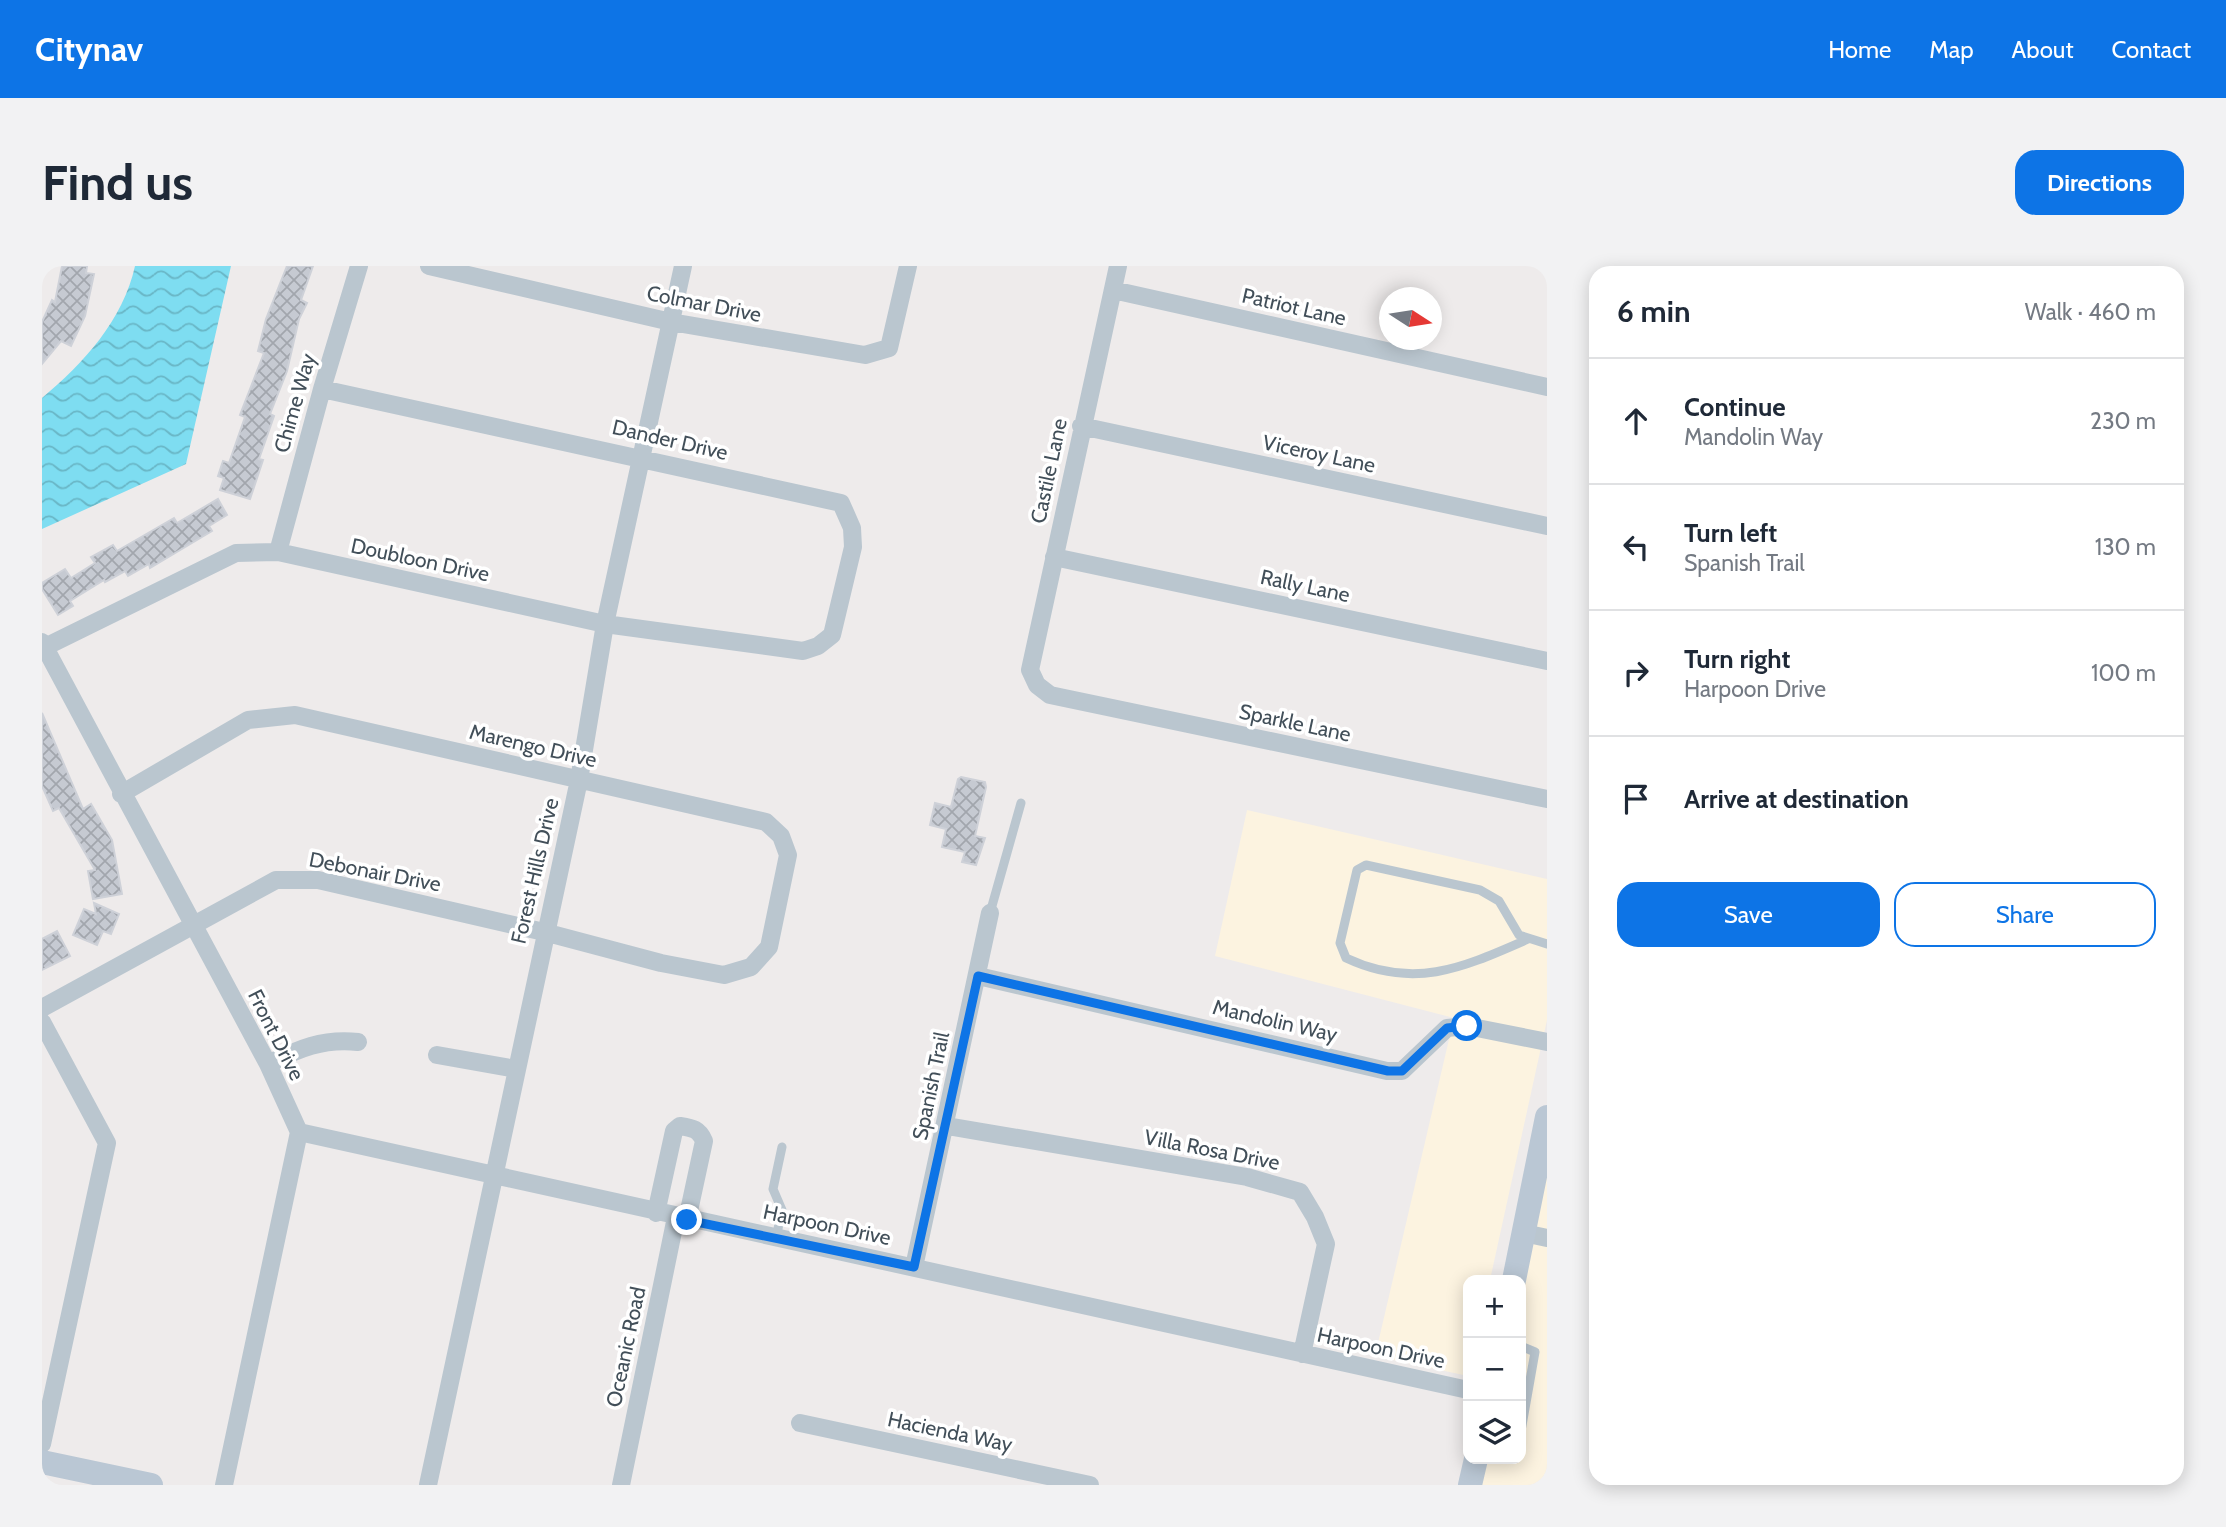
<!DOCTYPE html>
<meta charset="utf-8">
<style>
:root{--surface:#fff;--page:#f2f2f3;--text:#1f2937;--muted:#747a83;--line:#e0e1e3;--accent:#0d74e6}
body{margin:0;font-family:Cabin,sans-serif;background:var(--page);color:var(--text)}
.controls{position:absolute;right:21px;bottom:21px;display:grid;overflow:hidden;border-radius:14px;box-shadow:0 4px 18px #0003}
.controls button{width:63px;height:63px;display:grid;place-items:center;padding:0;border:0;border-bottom:2px solid var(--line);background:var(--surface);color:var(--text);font:35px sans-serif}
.compass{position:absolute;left:1337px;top:21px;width:63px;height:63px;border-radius:50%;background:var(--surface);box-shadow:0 4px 18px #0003;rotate:102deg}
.stop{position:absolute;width:21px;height:21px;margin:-16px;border:5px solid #0d74e6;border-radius:50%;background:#fff}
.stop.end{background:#0d74e6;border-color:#fff;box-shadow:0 2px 7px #0008}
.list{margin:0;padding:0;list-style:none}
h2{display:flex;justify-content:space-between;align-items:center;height:91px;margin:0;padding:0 28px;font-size:30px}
h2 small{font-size:23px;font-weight:400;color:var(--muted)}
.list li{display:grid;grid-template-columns:46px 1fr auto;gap:21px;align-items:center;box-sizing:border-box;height:126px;padding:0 28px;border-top:2px solid var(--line)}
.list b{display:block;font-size:26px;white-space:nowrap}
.list p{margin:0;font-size:23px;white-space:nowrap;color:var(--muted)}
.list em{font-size:23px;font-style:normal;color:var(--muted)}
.actions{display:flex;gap:14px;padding:21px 28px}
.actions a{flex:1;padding:16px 0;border:2px solid var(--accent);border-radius:21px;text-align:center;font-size:24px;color:var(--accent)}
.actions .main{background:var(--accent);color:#fff}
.icon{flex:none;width:38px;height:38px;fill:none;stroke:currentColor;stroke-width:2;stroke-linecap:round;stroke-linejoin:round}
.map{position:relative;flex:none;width:1505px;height:1219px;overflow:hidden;border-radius:21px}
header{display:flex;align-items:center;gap:42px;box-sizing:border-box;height:98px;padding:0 35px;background:var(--accent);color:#fff}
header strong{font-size:33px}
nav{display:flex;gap:38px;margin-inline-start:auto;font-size:24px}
.intro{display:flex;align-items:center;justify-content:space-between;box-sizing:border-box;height:168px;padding:0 42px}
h1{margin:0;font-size:49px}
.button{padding:18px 32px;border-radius:21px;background:var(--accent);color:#fff;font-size:24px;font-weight:700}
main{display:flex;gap:42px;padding:0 42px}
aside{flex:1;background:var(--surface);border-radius:21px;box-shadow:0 4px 18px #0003}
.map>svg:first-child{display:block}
.commercial{fill:#fcf3e0}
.water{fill:url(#water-waves)}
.building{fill:url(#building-cross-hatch);stroke:#ced1d8;stroke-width:2}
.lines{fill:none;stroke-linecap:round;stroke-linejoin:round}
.lane{stroke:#bac6cf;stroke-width:9}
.street{stroke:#bac6cf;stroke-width:18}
.secondary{stroke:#bac7d4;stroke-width:24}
.route{stroke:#0d74e6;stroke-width:9}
.labels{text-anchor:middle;stroke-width:7;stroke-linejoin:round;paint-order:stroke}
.street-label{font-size:21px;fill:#424f59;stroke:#fff}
</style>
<header>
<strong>Citynav</strong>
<nav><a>Home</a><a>Map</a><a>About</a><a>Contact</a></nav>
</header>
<div class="intro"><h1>Find us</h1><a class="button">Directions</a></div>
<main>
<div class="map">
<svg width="1505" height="1219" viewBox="0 0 1505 1219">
<defs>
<pattern id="water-waves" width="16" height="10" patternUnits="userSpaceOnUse" patternTransform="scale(1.75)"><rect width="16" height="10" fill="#7eddf1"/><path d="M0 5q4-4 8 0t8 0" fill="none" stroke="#69b6c6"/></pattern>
<pattern id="building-cross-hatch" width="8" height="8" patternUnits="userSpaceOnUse" patternTransform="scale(1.75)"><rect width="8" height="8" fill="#c6cad2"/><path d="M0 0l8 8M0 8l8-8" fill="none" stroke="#a2a6ad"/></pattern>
</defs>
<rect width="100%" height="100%" fill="#eeebeb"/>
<path class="commercial" d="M 1205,544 L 1505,613 L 1505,754 L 1448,1014 L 1426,1014 L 1426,1110 L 1333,1090 L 1412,752 L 1173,690 Z
M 1505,895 L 1505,1219 L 1437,1219 L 1442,1193 L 1479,1193 L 1479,1023 Z"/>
<path class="water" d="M 93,0 L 189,0 L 144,198 L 0,263 L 0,132 C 42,97 81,54 93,0 Z"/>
<path class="building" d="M 20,0 L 45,0 L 44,7 L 52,8 L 43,50 L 29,80 L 19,75 L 0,98 L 0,56 L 10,34 L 13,36 Z
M 245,0 L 271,0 L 259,34 L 265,37 L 257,53 L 245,105 L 228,148 L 232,150 L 217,193 L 221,194 L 208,233 L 178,224 L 182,212 L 176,210 L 181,195 L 187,197 L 203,151 L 198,149 L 222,87 L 216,85 L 224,53 Z
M 176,233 L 185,249 L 167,260 L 170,265 L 108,302 L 107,298 L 86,310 L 83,305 L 63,316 L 62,314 L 28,335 L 31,340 L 16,349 L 0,323 L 0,317 L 23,303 L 29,312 L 53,297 L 49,291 L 71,279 L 75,285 L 132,252 L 135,257 Z
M 0,447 L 41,543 L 49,538 L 70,574 L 80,628 L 51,633 L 46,605 L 53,604 L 17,542 L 11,545 L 0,520 Z
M 919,511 L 943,516 L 944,521 L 933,570 L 943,572 L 934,599 L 920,596 L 923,586 L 900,581 L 904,563 L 888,559 L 893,537 L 909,541 L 916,513 Z
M 52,637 L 77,648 L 69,668 L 61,665 L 55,679 L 31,669 L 42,643 L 54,648 Z
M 15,665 L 28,690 L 0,704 L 0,673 Z"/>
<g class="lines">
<path class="lane" d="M 948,647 L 979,537
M 1484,674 C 1420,702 1372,724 1304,692 L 1298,677 L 1315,604 L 1324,599 L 1438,624 L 1457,635 L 1477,669 L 1505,678
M 734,972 L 740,944 L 731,923 L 740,881
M 1479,1080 L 1493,1086 L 1479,1165
M 1458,1193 L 1471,1193"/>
<path class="street" d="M 387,0 L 629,56 L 823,89 L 847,82 L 866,0
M 1076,0 L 988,404 L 995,419 L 1008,429 L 1505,533
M 1071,24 L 1505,121
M 1039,160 L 1505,260
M 236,286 L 280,123 L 317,0
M 1012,291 L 1505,395
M 0,376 L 226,798 L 257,866 L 182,1219
M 3,381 L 194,287 L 236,286 L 563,358 L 761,385 L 776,380 L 790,369 L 811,281 L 810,262 L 799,237 L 280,123
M 936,710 L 1345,805 L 1360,805 L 1405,762 L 1425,760 L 1505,776
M 0,742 L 234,614 L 276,614 L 502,666 L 619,697 L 682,709 L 709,701 L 727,681 L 746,589 L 739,570 L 724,556 L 253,449 L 206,454 L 79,528
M 0,756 L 65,877 L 0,1178
M 395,789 L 474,803
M 226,798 C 256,783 281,772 316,776
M 905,860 L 1205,911 L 1258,926 L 1273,951 L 1284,978 L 1260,1088
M 257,866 L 1426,1124
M 614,947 L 632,865 L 638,860 C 651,862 657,863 662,875 L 645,954
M 1482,967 L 1505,972
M 872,1001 L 948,647
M 758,1157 L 1048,1219
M 386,1219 L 537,514 L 563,358 L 641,0
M 579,1219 L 634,951"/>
<path class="secondary" d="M 1472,1014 L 1505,851
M 0,1196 L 109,1219
M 1428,1219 L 1434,1193"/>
</g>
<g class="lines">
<path class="route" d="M 645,954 L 872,1001 L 936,710 L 1346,805 L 1360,805 L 1405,762 L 1425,760"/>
</g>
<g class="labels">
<g class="street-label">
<text transform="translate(662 38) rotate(11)" y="7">Colmar Drive</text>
<text transform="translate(1252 41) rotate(13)" y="7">Patriot Lane</text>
<text transform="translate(253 137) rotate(-74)" y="7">Chime Way</text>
<text transform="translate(628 174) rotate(13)" y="7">Dander Drive</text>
<text transform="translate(1277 188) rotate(12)" y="7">Viceroy Lane</text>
<text transform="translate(1007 205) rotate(-78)" y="7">Castile Lane</text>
<text transform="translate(378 294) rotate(12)" y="7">Doubloon Drive</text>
<text transform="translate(1263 320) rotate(12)" y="7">Rally Lane</text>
<text transform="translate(1253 457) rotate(12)" y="7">Sparkle Lane</text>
<text transform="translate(491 480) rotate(13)" y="7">Marengo Drive</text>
<text transform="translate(493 605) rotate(-77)" y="7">Forest Hills Drive</text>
<text transform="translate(333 606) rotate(11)" y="7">Debonair Drive</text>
<text transform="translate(1233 755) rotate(13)" y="7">Mandolin Way</text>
<text transform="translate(234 769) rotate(63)" y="7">Front Drive</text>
<text transform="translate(889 820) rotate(-78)" y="7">Spanish Trail</text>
<text transform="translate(1170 884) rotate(11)" y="7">Villa Rosa Drive</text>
<text transform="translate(785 959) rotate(12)" y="7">Harpoon Drive</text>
<text transform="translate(584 1081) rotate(-78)" y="7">Oceanic Road</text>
<text transform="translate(1339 1082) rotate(12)" y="7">Harpoon Drive</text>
<text transform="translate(908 1166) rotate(12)" y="7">Hacienda Way</text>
</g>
</g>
</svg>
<div class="controls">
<button>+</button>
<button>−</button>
<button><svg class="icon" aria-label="layers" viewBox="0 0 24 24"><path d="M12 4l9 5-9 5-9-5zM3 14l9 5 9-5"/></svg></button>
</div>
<svg class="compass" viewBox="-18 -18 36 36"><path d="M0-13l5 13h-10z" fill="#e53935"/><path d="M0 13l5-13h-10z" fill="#747a83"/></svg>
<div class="stop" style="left:1425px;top:760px"></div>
<div class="stop end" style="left:645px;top:954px"></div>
</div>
<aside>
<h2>6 min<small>Walk · 460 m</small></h2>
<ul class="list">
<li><svg class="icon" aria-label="ahead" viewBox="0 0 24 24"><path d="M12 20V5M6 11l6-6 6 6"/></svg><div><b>Continue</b><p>Mandolin Way</p></div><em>230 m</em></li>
<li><svg class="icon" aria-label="left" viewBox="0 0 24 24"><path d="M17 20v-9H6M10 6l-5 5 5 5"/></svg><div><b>Turn left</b><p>Spanish Trail</p></div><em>130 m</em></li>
<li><svg class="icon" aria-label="right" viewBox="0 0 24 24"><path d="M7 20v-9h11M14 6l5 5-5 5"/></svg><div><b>Turn right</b><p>Harpoon Drive</p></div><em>100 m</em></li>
<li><svg class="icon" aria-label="arrive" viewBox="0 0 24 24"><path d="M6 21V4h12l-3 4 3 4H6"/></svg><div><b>Arrive at destination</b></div></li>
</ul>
<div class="actions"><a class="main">Save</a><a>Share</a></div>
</aside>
</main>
